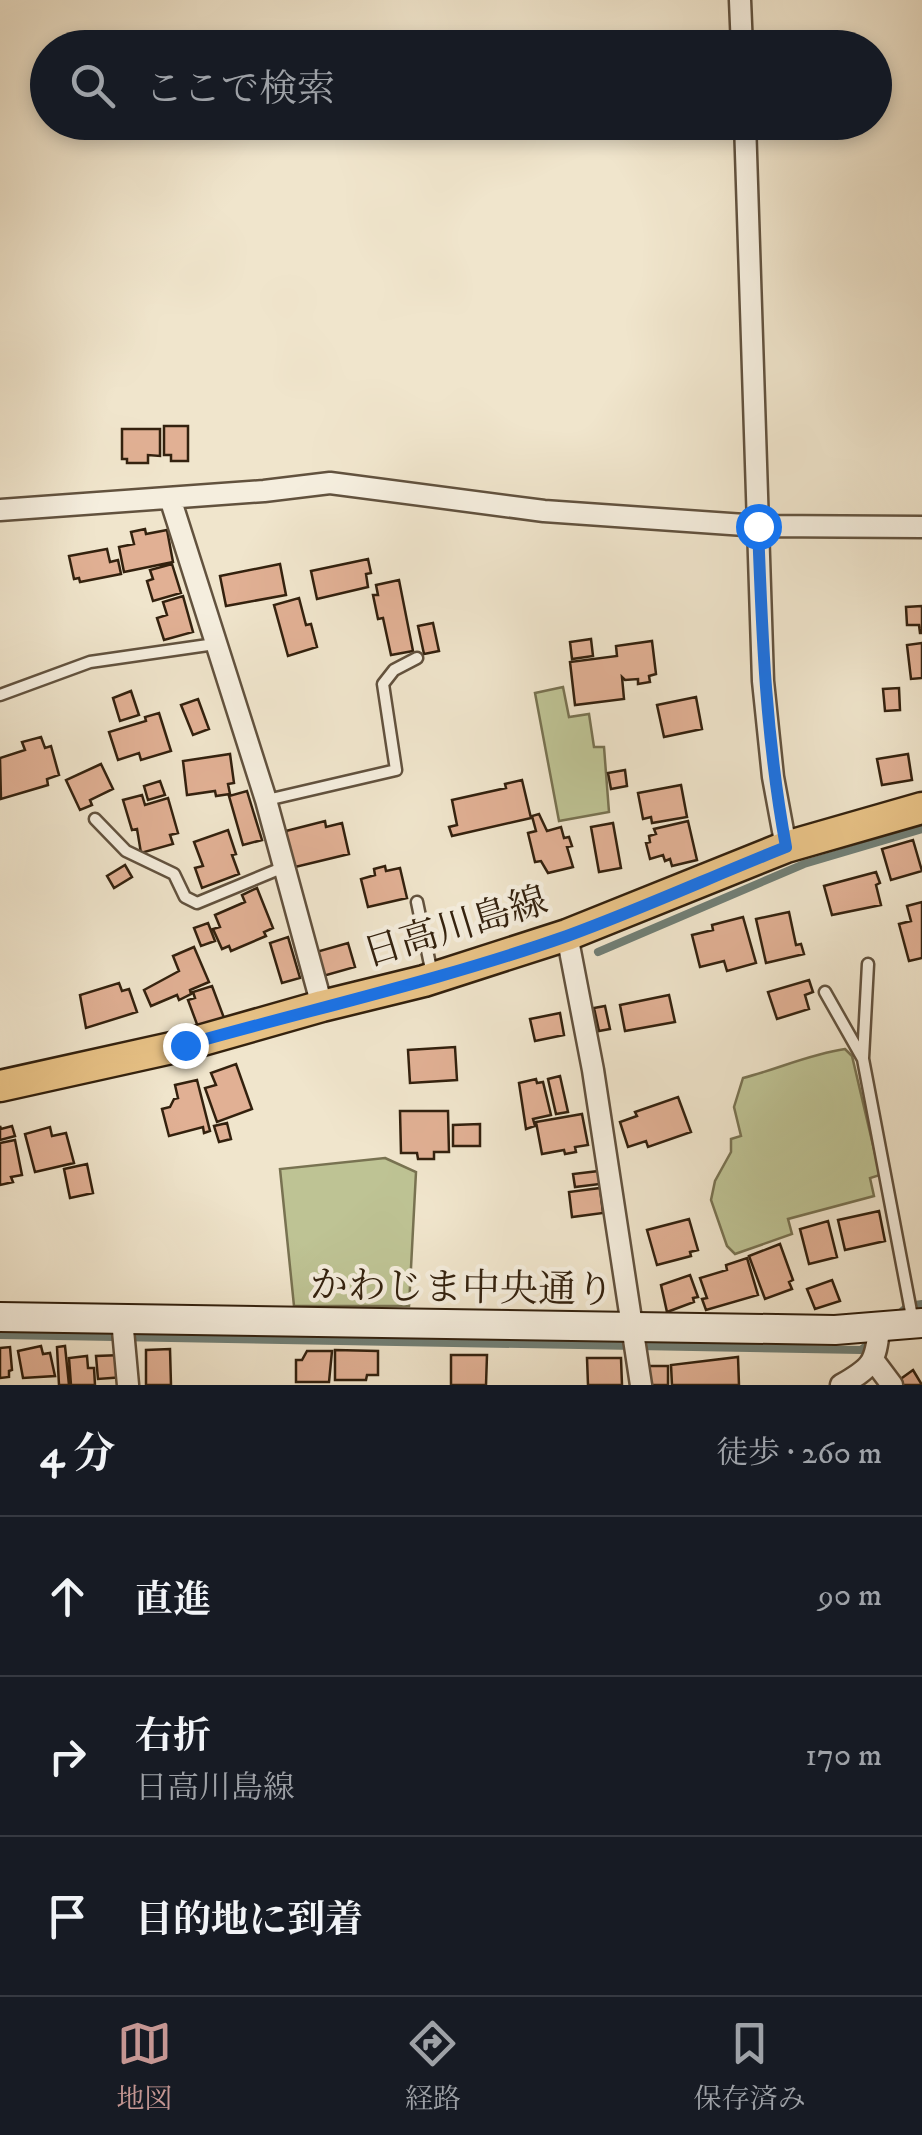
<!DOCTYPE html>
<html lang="ja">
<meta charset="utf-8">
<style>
:root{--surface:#171b24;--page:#20242c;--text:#f1f3f6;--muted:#9ea1a6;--line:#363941;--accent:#c59692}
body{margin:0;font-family:"IM FELL DW Pica","Noto Serif JP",serif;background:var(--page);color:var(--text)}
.stop{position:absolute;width:30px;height:30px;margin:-22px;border:8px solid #1a73e8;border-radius:50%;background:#fff}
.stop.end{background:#1a73e8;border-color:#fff;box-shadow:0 2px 10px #0008}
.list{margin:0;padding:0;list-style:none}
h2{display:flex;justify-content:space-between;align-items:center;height:130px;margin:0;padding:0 40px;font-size:42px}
h2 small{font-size:32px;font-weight:400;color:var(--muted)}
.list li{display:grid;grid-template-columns:65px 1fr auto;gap:30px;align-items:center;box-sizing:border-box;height:160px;padding:0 40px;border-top:2px solid var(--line)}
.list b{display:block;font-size:38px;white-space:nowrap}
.list p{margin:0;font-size:32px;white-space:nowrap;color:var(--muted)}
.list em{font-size:32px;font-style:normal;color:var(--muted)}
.icon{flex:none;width:55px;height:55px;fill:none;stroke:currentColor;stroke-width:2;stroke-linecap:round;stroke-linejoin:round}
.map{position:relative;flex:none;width:922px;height:1385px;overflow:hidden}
.search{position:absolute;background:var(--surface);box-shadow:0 5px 15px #0003;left:30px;right:30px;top:30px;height:110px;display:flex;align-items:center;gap:25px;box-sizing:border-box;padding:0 35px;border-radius:55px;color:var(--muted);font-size:38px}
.sheet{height:610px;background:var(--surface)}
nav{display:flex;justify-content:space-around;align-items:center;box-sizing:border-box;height:140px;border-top:2px solid var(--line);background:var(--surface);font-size:28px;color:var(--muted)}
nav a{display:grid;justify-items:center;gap:5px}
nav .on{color:var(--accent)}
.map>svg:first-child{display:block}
.green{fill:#bec394;stroke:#787251;stroke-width:2.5}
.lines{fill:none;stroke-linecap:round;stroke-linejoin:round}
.stream{stroke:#717f76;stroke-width:8}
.building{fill:#e1b094;stroke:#33210e;stroke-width:2.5}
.lane-casing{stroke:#62523e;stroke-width:15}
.street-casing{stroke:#62523e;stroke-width:25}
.secondary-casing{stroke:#33210e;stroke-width:32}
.primary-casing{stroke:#33210e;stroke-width:35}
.lane{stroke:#f5eede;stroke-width:10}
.street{stroke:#f5eede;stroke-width:20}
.secondary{stroke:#f5eede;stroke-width:28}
.primary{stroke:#e8c286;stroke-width:30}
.route{stroke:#1a73e8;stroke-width:12}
.labels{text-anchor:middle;stroke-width:9;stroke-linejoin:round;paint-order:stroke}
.street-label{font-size:38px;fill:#33210e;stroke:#f5eede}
</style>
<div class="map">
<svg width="922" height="1385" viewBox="0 0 922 1385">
<rect width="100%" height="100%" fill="#f0e5cc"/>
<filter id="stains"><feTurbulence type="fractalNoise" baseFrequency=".002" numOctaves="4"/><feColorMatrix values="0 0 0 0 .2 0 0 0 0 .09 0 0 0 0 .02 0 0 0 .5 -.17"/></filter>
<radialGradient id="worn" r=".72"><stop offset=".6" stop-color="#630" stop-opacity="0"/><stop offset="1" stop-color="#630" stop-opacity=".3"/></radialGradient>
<path class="green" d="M 563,687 L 569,717 L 589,714 L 594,747 L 604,747 L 609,812 L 559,821 L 535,693 Z
M 845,1049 L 852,1056 L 880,1175 L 870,1178 L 874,1196 L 788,1219 L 792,1234 L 735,1254 L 727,1246 L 711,1200 L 715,1181 L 731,1152 L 731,1139 L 741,1136 L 734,1107 L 743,1078 C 778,1069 810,1054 845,1049 Z
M 385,1158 L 416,1172 L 409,1306 L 294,1306 L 280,1169 Z"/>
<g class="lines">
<path class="stream" d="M 598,952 L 804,864 L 922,829
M 896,1317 L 908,1306 L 922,1304
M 0,1335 L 861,1350 L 872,1341"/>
</g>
<path class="building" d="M 164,426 L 188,426 L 188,461 L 171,461 L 171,455 L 164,455 Z
M 122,429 L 160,429 L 160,456 L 148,455 L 148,463 L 127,463 L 127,459 L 122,459 Z
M 145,529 L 146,534 L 167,530 L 173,562 L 124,572 L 119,547 L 134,544 L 131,532 Z
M 107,549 L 110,562 L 118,560 L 121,574 L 80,582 L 79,578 L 74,579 L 69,556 Z
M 368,559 L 371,573 L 366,574 L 368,587 L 317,599 L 311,571 Z
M 172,564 L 181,593 L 153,601 L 147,581 L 153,579 L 150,570 Z
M 280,564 L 286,595 L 226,606 L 220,576 Z
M 399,580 L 413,651 L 391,655 L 383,618 L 378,619 L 373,595 L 378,595 L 376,585 Z
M 183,596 L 193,632 L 164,640 L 157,618 L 167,615 L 163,602 Z
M 299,598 L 306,625 L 311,624 L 317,647 L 288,656 L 274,605 Z
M 922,606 L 922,633 L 920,633 L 919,625 L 907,625 L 906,607 Z
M 433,623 L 439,651 L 424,654 L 418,626 Z
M 591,639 L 593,656 L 572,659 L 570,642 Z
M 652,641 L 656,674 L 649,676 L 650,682 L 638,684 L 638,679 L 625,680 L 622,677 L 624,699 L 575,705 L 570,662 L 617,656 L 616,646 Z
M 922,643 L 922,678 L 911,679 L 907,645 Z
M 899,688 L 900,710 L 885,711 L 883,689 Z
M 131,691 L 139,715 L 120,721 L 113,698 Z
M 696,697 L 702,729 L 664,737 L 657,705 Z
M 198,699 L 209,729 L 193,735 L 181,705 Z
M 159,713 L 171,751 L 141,760 L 139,753 L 118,760 L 109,732 L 146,721 L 145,717 Z
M 41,737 L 45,748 L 51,746 L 59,775 L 47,779 L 48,785 L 1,799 L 0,758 L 25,750 L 22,742 Z
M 230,754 L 234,783 L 228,784 L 230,794 L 216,796 L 215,791 L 187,795 L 183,761 Z
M 908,754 L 912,780 L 882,785 L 877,759 Z
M 101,764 L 113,789 L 90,800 L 92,805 L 80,810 L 66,780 Z
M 625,770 L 627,786 L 611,789 L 608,773 Z
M 522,780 L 531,818 L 452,836 L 449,827 L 457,825 L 452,800 L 506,788 L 505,784 Z
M 160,781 L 165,795 L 148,800 L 144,786 Z
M 681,785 L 687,817 L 652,823 L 651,817 L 643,819 L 638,793 Z
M 247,791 L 262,840 L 243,845 L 229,796 Z
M 142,795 L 145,805 L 168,798 L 178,833 L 170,835 L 173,844 L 141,853 L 137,829 L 132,830 L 123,800 Z
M 539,814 L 547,831 L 561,827 L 564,838 L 569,837 L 572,846 L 567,847 L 573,867 L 548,873 L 541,861 L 535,862 L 528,833 L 536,831 L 532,816 Z
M 325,821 L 326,827 L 342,823 L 349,854 L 291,868 L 286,831 Z
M 688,821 L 697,860 L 672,866 L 670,859 L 665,861 L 663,855 L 650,859 L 646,843 L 650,842 L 649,836 L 656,834 L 654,829 Z
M 613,823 L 621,868 L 599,872 L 591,827 Z
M 228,830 L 236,854 L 232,855 L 239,874 L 202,888 L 195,868 L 203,866 L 194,842 Z
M 913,840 L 922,871 L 891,880 L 882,849 Z
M 125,865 L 132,877 L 114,888 L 107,876 Z
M 385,866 L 386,871 L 400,868 L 407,898 L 368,907 L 361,879 L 375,875 L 374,869 Z
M 876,872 L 880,883 L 876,885 L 881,905 L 832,915 L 824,886 Z
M 257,888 L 273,928 L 264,932 L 266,936 L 231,951 L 229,946 L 222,949 L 213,929 L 220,927 L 215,915 L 245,902 L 242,895 Z
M 922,902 L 922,958 L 909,961 L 899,924 L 911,921 L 907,906 Z
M 789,912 L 796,945 L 801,944 L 804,954 L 766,963 L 756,919 Z
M 743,917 L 756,963 L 727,971 L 724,961 L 700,967 L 692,935 L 713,930 L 712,925 Z
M 208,923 L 215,941 L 201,946 L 194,928 Z
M 288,937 L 300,978 L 282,983 L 270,943 Z
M 348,943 L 355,967 L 323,976 L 316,952 Z
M 194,947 L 209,982 L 190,990 L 191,994 L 179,1000 L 177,995 L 151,1006 L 144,990 L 179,971 L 173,956 Z
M 809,980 L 813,992 L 805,995 L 809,1009 L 777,1019 L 768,992 Z
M 119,983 L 122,991 L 129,989 L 137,1012 L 86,1028 L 80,995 Z
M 212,986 L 224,1018 L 198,1027 L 188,1000 L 195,998 L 193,992 Z
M 669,995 L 675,1022 L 625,1031 L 620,1005 Z
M 605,1006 L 610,1029 L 599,1031 L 594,1008 Z
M 560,1013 L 564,1035 L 535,1041 L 530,1019 Z
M 455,1047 L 457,1080 L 410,1083 L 408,1050 Z
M 236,1064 L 252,1109 L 217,1122 L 205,1088 L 216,1085 L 211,1073 Z
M 560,1076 L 568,1112 L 556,1114 L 548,1079 Z
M 536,1079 L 537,1083 L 543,1082 L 551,1115 L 533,1119 L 535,1126 L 526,1129 L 519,1083 Z
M 197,1080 L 210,1131 L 204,1133 L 203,1127 L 169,1136 L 162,1109 L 170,1107 L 174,1099 L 178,1098 L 175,1085 Z
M 678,1097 L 691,1132 L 648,1147 L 646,1141 L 628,1147 L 620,1122 L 637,1116 L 635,1112 Z
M 400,1111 L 448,1111 L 449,1152 L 434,1152 L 434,1159 L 418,1159 L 417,1153 L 401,1153 Z
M 582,1114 L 588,1145 L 575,1147 L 576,1152 L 565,1154 L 564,1150 L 542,1154 L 536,1122 Z
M 227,1123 L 231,1139 L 219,1142 L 214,1126 Z
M 480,1124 L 480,1146 L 453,1146 L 453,1125 Z
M 0,1126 L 1,1129 L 12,1126 L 15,1136 L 0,1140 Z
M 50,1127 L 52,1136 L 66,1133 L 74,1163 L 35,1172 L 25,1134 Z
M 15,1140 L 22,1175 L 11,1177 L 13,1182 L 0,1185 L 0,1143 Z
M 87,1164 L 93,1193 L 70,1198 L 64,1169 Z
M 599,1171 L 600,1184 L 575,1187 L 573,1174 Z
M 600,1188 L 603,1213 L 572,1217 L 569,1192 Z
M 879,1211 L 885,1241 L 845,1250 L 838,1220 Z
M 689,1219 L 698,1250 L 690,1252 L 691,1256 L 657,1265 L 647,1230 Z
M 828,1221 L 837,1257 L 809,1264 L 800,1229 Z
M 780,1244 L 793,1280 L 789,1282 L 792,1289 L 765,1299 L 749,1256 Z
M 747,1258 L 758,1295 L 706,1310 L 702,1299 L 707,1298 L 700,1278 L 727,1270 L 726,1265 Z
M 690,1275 L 698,1297 L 693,1298 L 694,1302 L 667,1312 L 661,1285 Z
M 832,1280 L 840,1301 L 815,1309 L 807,1289 Z
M 41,1346 L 43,1354 L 50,1353 L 55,1376 L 23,1378 L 18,1351 Z
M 65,1346 L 69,1385 L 59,1385 L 57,1347 Z
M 10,1347 L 12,1370 L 9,1371 L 9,1377 L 0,1378 L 0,1348 Z
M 170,1349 L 171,1385 L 146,1385 L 146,1350 Z
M 335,1350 L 378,1351 L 378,1375 L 367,1375 L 366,1380 L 335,1380 Z
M 307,1351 L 332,1351 L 329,1382 L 296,1382 L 296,1360 L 302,1360 Z
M 122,1355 L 124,1377 L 98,1379 L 96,1356 Z
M 451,1355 L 487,1355 L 486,1385 L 451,1385 Z
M 87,1356 L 88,1368 L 94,1368 L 95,1385 L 71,1385 L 69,1358 Z
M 738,1357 L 739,1385 L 672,1385 L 671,1365 Z
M 587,1358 L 621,1358 L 622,1385 L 588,1385 Z
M 647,1366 L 668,1366 L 668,1385 L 647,1385 Z
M 913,1370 L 922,1385 L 896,1385 L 895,1383 Z"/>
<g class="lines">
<g class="lane-casing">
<path id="lane" d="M 0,695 L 90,662 L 215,644
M 267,800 L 396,770 L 383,684 L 394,670 L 417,658
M 95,819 L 126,851 L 174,874 L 185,897 L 197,903 L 284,867
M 417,902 L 432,974
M 825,992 L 863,1059 L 913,1322
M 863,1058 L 868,964"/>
</g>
<g class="street-casing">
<path id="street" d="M 740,0 L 742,48
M 745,122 L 763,681 L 773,777 L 786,847
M 170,498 L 266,800 L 322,1006
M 0,510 L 264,491 L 330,483 L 544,511 L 759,526 L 922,527
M 567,935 L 593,1070 L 641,1385
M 122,1319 L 128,1385
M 874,1361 L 892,1385
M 841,1385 C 871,1368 876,1363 879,1328"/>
</g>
<g class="secondary-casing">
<path id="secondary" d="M 0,1317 L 835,1330 L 922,1323"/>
</g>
<g class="primary-casing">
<path id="primary" d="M 0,1086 L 185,1045 L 322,1006 L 424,981 L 567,935 L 786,847 L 922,808"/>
</g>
<use href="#lane" class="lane"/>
<use href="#street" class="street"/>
<use href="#secondary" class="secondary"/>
<use href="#primary" class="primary"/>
</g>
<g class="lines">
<path class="route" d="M 185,1045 C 312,1009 442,980 567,936 C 641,909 713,876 786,847 C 766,738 762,637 758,526"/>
</g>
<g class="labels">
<g class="street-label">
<text transform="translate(455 926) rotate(-17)" y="13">日高川島線</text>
<text transform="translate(462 1287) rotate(1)" y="13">かわじま中央通り</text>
</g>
</g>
<rect width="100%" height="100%" filter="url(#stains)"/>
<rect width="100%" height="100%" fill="url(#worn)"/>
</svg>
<div class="stop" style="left:758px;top:526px"></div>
<div class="stop end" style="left:185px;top:1045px"></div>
<div class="search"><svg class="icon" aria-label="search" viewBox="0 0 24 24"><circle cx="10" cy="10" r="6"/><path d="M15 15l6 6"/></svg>ここで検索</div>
</div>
<section class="sheet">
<h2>4 分<small>徒歩 · 260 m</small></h2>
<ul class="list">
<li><svg class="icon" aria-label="ahead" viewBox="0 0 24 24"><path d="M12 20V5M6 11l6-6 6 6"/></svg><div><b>直進</b></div><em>90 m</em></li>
<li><svg class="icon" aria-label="right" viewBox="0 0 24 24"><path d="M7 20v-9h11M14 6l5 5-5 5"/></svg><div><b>右折</b><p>日高川島線</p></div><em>170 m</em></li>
<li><svg class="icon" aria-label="arrive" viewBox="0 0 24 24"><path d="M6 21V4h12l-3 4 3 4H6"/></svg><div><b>目的地に到着</b></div></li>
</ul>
</section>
<nav>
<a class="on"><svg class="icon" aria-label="map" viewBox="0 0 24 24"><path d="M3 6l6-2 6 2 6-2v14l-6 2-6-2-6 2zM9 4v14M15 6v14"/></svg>地図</a>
<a><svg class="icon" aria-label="directions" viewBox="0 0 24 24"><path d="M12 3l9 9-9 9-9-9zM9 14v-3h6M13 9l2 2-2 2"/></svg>経路</a>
<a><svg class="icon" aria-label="saved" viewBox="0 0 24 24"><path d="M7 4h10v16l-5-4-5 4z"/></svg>保存済み</a>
</nav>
